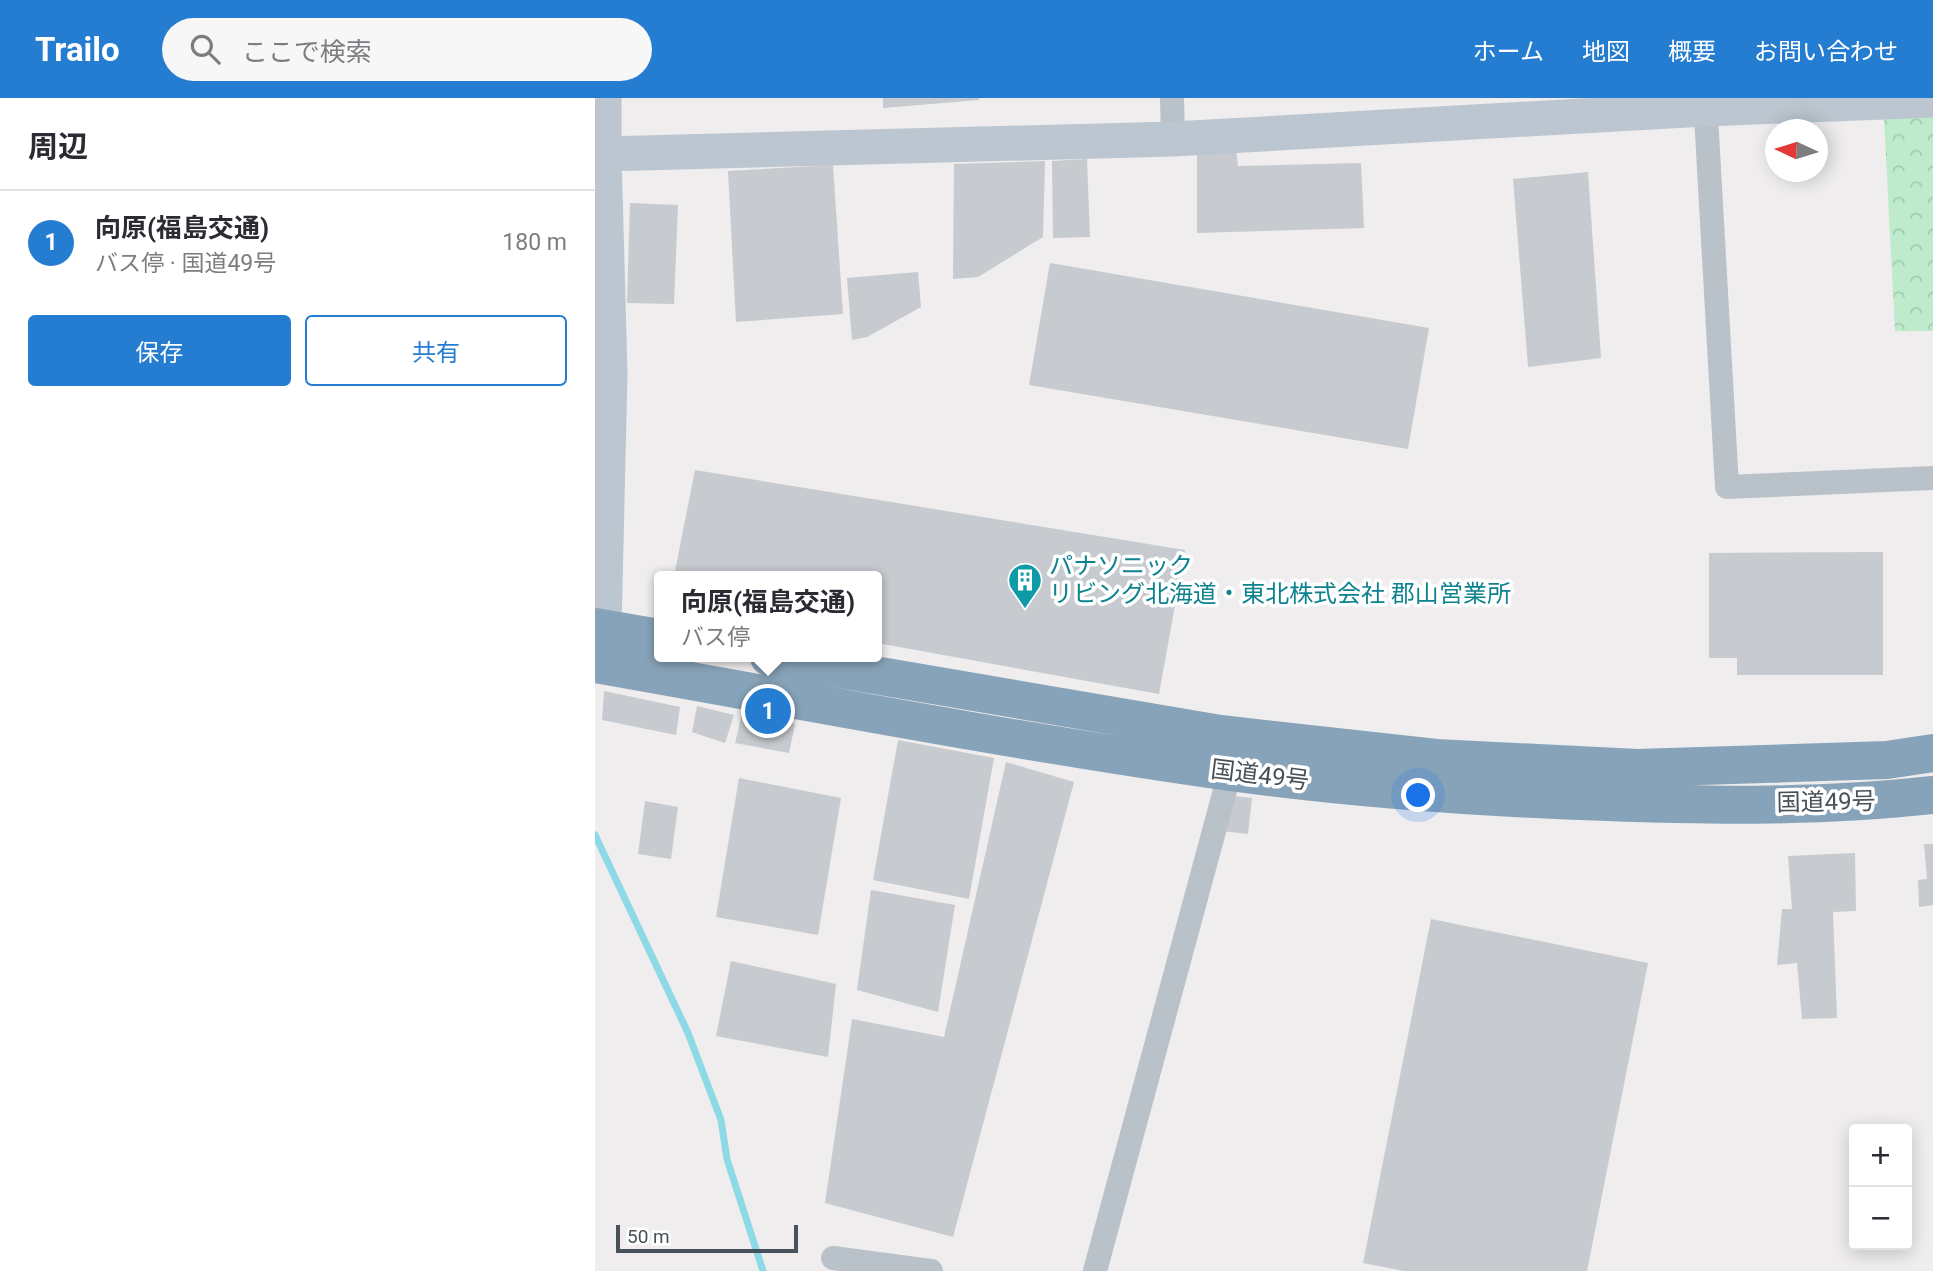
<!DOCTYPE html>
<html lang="ja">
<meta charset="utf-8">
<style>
:root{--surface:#fff;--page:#f7f7f7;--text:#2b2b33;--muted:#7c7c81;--line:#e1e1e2;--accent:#257dd1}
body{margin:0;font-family:Roboto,"Noto Sans JP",sans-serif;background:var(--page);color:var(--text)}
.controls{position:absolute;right:21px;bottom:21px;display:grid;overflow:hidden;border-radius:7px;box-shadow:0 4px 18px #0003}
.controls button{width:63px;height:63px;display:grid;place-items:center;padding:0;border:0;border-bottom:2px solid var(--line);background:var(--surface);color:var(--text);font:35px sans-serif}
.compass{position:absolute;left:1170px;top:21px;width:63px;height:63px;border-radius:50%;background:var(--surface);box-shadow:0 4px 18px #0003;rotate:274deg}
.scale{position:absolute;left:21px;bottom:18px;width:182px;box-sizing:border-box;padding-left:7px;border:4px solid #465159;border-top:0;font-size:19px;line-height:24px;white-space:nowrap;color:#465159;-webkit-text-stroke:5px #fff;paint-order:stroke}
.you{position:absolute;left:824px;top:698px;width:24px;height:24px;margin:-18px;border:5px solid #fff;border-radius:50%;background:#1a73e8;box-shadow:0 0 0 10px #1a73e833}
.badge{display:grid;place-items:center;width:46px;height:46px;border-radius:50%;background:var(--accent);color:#fff;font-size:23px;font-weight:700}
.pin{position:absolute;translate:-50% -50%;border:4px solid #fff;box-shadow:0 2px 7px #0006}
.popup{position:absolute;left:59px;top:473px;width:228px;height:91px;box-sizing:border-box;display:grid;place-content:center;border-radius:7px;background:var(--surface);filter:drop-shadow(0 2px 5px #0005);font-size:23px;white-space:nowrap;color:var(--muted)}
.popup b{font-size:26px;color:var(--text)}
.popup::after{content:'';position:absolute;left:50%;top:100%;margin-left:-14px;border:14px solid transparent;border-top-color:var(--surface)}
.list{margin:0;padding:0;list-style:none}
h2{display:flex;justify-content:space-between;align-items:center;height:91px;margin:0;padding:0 28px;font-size:30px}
h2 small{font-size:23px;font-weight:400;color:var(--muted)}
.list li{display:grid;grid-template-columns:46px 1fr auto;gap:21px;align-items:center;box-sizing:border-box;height:105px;padding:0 28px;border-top:2px solid var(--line)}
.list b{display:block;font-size:26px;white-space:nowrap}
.list p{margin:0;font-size:23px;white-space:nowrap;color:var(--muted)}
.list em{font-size:23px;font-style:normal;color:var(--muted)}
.actions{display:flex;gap:14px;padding:21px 28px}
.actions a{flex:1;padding:16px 0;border:2px solid var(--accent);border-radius:7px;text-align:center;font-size:24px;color:var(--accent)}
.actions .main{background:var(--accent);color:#fff}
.icon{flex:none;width:38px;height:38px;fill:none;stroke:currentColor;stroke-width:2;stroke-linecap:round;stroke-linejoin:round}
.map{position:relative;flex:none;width:1338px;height:1173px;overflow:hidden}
header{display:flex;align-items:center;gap:42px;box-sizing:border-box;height:98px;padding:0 35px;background:var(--accent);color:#fff}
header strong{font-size:33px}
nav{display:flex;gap:38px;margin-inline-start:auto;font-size:24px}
.search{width:490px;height:63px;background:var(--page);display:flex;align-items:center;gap:18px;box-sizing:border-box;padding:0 24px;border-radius:38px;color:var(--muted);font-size:26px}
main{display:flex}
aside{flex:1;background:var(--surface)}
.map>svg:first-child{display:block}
.forest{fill:url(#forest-crowns)}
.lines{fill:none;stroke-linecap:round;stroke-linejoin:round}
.stream{stroke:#8dd9e5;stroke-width:7}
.building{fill:#c7cacf}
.street{stroke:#b9c2c9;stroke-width:24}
.secondary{stroke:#bbc6d0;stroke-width:35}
.highway{stroke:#87a3b9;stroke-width:38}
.labels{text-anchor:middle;stroke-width:7;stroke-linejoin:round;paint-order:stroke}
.culture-label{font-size:24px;fill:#0d838f;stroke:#fff;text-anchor:start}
.street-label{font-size:24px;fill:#465159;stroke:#fff}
</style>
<header>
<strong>Trailo</strong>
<div class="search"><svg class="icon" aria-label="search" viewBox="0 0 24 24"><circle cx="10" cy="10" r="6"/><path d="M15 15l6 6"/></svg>ここで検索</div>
<nav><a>ホーム</a><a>地図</a><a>概要</a><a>お問い合わせ</a></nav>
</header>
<main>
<aside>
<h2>周辺<small></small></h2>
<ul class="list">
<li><span class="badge">1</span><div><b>向原(福島交通)</b><p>バス停 · 国道49号</p></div><em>180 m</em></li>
</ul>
<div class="actions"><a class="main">保存</a><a>共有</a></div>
</aside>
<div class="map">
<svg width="1338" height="1173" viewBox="0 0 1338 1173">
<defs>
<pattern id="forest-crowns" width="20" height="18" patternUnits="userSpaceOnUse" patternTransform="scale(1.75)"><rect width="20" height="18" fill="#bdebcb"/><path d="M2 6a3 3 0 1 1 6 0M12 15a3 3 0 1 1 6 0" fill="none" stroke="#a4cbb1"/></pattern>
</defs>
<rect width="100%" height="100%" fill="#efeded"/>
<path class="forest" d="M 1338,18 L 1338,233 L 1300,233 L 1289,20 Z"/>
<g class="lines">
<path class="stream" d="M 0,737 L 93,935 L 126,1022 L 132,1061 L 168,1173"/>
</g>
<path class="building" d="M 288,0 L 384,0 L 384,2 L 288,10 Z
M 641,50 L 643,68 L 766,65 L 769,130 L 602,135 L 602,54 Z
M 492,61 L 495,139 L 458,140 L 457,63 Z
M 450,63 L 448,139 L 383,179 L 358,181 L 359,66 Z
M 238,67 L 248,216 L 141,224 L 133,73 Z
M 993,74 L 1006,260 L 933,269 L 918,81 Z
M 35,105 L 83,107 L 79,206 L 32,205 Z
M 455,165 L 834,230 L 813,351 L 434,287 Z
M 323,174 L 326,209 L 272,239 L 257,242 L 252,180 Z
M 100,372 L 590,452 L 564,596 L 282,545 L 282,478 L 79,478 Z
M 1288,454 L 1288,577 L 1142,577 L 1142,560 L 1114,560 L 1114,455 Z
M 9,593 L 85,609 L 81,637 L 7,622 Z
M 102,608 L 139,617 L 130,645 L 97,634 Z
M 147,616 L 200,626 L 194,655 L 140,645 Z
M 303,642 L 399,660 L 374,801 L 278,782 Z
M 411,664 L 479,684 L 358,1139 L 230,1105 L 257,921 L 349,939 Z
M 144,680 L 246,700 L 223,837 L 121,819 Z
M 631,697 L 657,700 L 653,736 L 627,733 Z
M 50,703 L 83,709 L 76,761 L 43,756 Z
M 1329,746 L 1338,746 L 1338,807 L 1324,809 L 1323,782 L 1332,781 Z
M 1260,755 L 1261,813 L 1238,814 L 1242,920 L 1207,921 L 1202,865 L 1182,867 L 1187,811 L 1197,811 L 1193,758 Z
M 276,792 L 360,807 L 343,914 L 262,892 Z
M 836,821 L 1053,865 L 992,1173 L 809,1173 L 768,1165 Z
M 136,863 L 241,886 L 233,959 L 121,938 Z"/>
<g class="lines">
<path class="street" d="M 577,0 L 578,41
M 1110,0 L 1132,389 L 1338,380
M 238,1160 L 336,1173
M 500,1173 L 635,674"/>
<path class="secondary" d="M 9,56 L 578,41 L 1110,11 L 1338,2
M 9,531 L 15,275 L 9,56 L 9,0"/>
<path class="highway" d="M 0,529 L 64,540
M 174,559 L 625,636 L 841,660 L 1042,670 L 1292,662 L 1338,655
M 0,566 C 211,603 422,644 635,674 C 760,691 887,700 1013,704 C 1121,708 1231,709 1338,697"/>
</g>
<defs>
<g id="building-pin" transform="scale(1.75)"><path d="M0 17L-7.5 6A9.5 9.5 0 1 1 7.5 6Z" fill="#0f9aa8" stroke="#fff"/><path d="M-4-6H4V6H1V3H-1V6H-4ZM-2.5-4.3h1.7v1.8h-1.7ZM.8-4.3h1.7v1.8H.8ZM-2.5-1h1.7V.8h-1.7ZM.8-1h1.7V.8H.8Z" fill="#fff"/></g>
</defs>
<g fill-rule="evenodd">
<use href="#building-pin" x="430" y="482"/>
</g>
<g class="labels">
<g class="culture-label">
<text x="454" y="476">パナソニック<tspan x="454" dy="28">リビング北海道・東北株式会社 郡山営業所</tspan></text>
</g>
<g class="street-label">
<text transform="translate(665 677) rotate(7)" y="8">国道49号</text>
<text transform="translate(1231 704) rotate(-1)" y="8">国道49号</text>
</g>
</g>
</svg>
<div class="controls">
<button>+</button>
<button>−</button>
</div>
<svg class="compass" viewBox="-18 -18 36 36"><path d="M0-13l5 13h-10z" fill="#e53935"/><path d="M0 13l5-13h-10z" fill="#7c7c81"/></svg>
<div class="scale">50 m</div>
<div class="you"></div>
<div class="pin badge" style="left:173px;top:613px">1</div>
<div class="popup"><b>向原(福島交通)</b>バス停</div>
</div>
</main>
